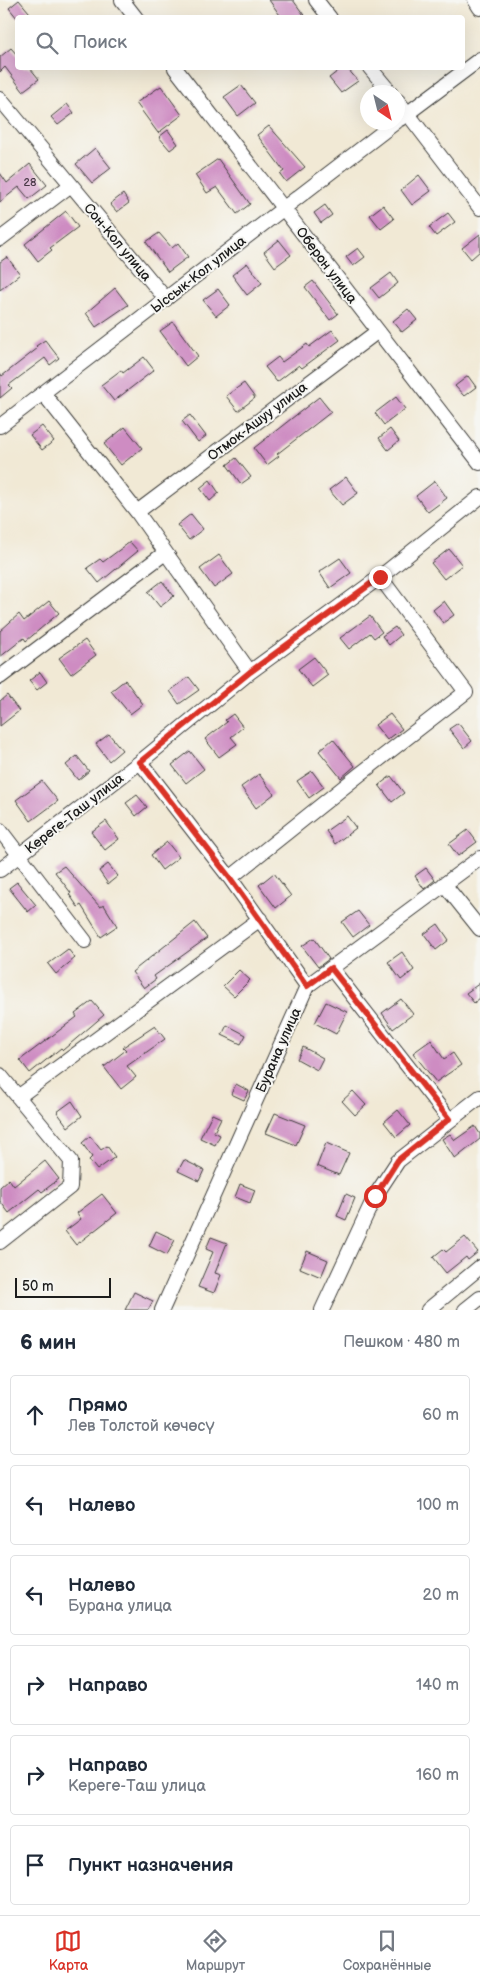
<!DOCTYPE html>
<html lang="ru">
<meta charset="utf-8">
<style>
:root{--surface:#fff;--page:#f6f6f7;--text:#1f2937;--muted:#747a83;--line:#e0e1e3;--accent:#d93025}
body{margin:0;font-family:"Balsamiq Sans",sans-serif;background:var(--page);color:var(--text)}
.compass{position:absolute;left:360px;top:85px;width:45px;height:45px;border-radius:50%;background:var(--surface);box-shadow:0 5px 20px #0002;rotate:145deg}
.scale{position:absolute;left:15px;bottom:12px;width:96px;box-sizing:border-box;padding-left:5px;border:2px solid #1c1c1c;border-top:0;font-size:14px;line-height:18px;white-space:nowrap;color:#1c1c1c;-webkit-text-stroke:4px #f6f6f2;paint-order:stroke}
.stop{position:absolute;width:15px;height:15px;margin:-11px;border:4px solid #d93025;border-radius:50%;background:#fff}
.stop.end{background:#d93025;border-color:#fff;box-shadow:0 1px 5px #0008}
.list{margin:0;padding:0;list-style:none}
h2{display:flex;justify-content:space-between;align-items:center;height:65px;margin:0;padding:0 20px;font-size:21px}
h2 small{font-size:16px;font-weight:400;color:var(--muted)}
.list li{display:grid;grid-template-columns:32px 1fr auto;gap:15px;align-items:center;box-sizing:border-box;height:80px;margin:0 10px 10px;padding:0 10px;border:1px solid var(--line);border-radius:5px}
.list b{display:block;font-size:19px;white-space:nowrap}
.list p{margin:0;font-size:16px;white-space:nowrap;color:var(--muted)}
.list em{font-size:16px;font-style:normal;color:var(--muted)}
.icon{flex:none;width:28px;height:28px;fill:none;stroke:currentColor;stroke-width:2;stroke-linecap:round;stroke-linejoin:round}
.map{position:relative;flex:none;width:480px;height:1310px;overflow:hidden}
.search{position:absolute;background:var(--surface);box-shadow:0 5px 20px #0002;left:15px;right:15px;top:15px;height:55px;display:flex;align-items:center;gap:12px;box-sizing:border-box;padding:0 18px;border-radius:5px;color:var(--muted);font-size:19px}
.sheet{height:605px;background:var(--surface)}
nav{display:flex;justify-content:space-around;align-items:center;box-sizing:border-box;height:70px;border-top:1px solid var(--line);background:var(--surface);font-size:14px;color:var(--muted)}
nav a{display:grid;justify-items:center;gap:2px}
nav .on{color:var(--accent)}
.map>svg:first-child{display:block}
.building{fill:#ce8cc2}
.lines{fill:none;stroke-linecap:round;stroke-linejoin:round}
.minor-casing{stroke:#3c3b38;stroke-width:16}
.minor{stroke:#fff;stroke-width:14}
.route{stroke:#d93025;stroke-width:6}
.labels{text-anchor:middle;stroke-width:4;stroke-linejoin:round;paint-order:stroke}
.number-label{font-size:11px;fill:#483846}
.street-label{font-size:14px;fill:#1c1c1c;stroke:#f6f6f2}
</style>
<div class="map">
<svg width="480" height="1310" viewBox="0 0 480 1310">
<rect width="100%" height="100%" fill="#f6f6f2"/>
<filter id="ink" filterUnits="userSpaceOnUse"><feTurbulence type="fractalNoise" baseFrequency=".02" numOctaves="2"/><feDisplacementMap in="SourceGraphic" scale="10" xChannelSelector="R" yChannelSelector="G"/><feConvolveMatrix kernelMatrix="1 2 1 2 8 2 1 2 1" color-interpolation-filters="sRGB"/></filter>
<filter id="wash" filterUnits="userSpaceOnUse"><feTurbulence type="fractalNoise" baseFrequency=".0096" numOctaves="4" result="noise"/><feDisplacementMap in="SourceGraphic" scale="20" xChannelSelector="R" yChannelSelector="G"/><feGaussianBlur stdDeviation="1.12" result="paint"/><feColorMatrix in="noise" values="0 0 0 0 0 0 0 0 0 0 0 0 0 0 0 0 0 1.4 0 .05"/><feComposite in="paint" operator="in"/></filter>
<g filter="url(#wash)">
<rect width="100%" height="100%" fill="#f1e9d5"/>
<g id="blocks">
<path class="building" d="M 19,0 L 34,18 L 17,18 L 9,8 Z
M 269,0 L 293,0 L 306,18 L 282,18 Z
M 11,48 L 18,56 L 18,68 L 30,68 L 39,79 L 23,91 L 5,67 L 0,72 L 0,57 Z
M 342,68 L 347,68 L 358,81 L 341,93 L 329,78 Z
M 241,85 L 255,103 L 238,116 L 224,97 Z
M 161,86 L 182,115 L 158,133 L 136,103 Z
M 67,104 L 74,113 L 58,125 L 51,117 Z
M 269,126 L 305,167 L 286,182 L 280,174 L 284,171 L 257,135 Z
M 168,130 L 178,144 L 170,150 L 159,137 Z
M 95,148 L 111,168 L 92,183 L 76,164 Z
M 218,159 L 250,204 L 237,214 L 217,187 L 207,193 L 195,175 Z
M 30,164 L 47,185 L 29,199 L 19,187 L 0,202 L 0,173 L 7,183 Z
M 419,175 L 431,191 L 412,205 L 401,190 Z
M 123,194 L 129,203 L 117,212 L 110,204 Z
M 325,205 L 332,215 L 321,223 L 314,213 Z
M 383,205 L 394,219 L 381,229 L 370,215 Z
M 66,211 L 78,227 L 50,248 L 52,250 L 38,261 L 25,244 Z
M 448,213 L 455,222 L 436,236 L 429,227 Z
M 159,233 L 172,248 L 178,243 L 188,257 L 168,272 L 146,242 Z
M 480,234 L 480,251 L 471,259 L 462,248 Z
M 279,240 L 291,255 L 275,267 L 264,252 Z
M 358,248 L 365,257 L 353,266 L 346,257 Z
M 7,257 L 20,274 L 0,290 L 0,262 Z
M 247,263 L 262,283 L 247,295 L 232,275 Z
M 391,273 L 398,283 L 379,298 L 371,288 Z
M 313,281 L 338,314 L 330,320 L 305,287 Z
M 115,288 L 128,305 L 96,327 L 86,313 Z
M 218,289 L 230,305 L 216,316 L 203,300 Z
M 408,309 L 417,320 L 402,332 L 393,321 Z
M 173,322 L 198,356 L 186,366 L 160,331 Z
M 332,330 L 340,340 L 302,368 L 299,365 L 277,382 L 265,367 L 278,357 L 282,362 L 307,344 L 309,347 Z
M 45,340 L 59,358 L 50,365 L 45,358 L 9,385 L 12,388 L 0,398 L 0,373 L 2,376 L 38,348 L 36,346 Z
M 144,357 L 154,370 L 114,401 L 101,385 L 121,370 L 123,373 Z
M 468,376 L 476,387 L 464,396 L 455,386 Z
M 244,383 L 255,398 L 238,411 L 226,396 Z
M 319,397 L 331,412 L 277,454 L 279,456 L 267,465 L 254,448 Z
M 396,397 L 405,409 L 384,425 L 375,413 Z
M 190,415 L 206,436 L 198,442 L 182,421 Z
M 42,426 L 54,441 L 42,450 L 30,435 Z
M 125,427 L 142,448 L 121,465 L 104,444 Z
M 390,429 L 399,441 L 388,450 L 379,438 Z
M 236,458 L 251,477 L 241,484 L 227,465 Z
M 346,477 L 358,493 L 342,505 L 329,490 Z
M 210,480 L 219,493 L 210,501 L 200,488 Z
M 435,481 L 447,498 L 428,512 L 416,496 Z
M 191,514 L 203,529 L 189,540 L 177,525 Z
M 130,542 L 138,551 L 99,583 L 87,568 L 100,559 L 103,562 Z
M 449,549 L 462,565 L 444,579 L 431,563 Z
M 219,555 L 233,574 L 214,588 L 200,569 Z
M 340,558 L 351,573 L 330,588 L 319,572 Z
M 162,581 L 174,596 L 160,607 L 148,592 Z
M 49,601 L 59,613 L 26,641 L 24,638 L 0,657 L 0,631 L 19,614 L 24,621 Z
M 444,601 L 454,615 L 443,623 L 433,610 Z
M 370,616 L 382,632 L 374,638 L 370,633 L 349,649 L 340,638 Z
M 395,627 L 401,635 L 389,645 L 382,636 Z
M 85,640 L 96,655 L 71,674 L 59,658 Z
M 314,657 L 328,675 L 312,687 L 298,669 Z
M 40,672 L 47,682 L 37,690 L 29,681 Z
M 189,677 L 199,690 L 179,704 L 170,691 Z
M 125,680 L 143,704 L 130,714 L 111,691 Z
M 7,695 L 19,711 L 0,726 L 0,701 Z
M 233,714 L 243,727 L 231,737 L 237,744 L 219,757 L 205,739 L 227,722 L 225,720 Z
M 390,714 L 402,729 L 387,740 L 375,725 Z
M 458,723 L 472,741 L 464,748 L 449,729 Z
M 109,734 L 122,750 L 109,761 L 96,744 Z
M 333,739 L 355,766 L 341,778 L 319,751 Z
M 190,751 L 204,769 L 186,783 L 172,765 Z
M 77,756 L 89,771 L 78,780 L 66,765 Z
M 312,771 L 324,787 L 309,798 L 297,781 Z
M 259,774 L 274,794 L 256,808 L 241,787 Z
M 391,776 L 404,793 L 392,802 L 379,785 Z
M 42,781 L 58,801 L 31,821 L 16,800 Z
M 137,795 L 147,807 L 136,816 L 126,803 Z
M 347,816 L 356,828 L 335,844 L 326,831 Z
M 106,821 L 119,839 L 105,850 L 91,832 Z
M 468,830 L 477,842 L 458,856 L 449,844 Z
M 167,842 L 179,857 L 162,870 L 151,855 Z
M 108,864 L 118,876 L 108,884 L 99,871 Z
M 64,866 L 100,907 L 104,905 L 117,926 L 101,937 L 81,905 L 78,907 L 69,894 L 71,893 L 55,872 Z
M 426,868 L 435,880 L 424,889 L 415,876 Z
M 274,873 L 291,896 L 276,908 L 259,885 Z
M 17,882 L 36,905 L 28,912 L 9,888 Z
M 358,911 L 369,925 L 353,937 L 342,922 Z
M 195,922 L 207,938 L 154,976 L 156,979 L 144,988 L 132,972 Z
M 438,924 L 449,940 L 436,950 L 424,934 Z
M 314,938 L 329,959 L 318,967 L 302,946 Z
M 68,949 L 75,958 L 56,974 L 48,964 Z
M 402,952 L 414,970 L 401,980 L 388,962 Z
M 239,970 L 250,980 L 234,996 L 223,986 Z
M 480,983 L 480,998 L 474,1003 L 466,993 Z
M 401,999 L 413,1014 L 393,1029 L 382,1013 Z
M 92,1001 L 104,1015 L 63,1050 L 61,1048 L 30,1073 L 20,1060 L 77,1017 L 75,1014 Z
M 326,1002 L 347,1012 L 336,1034 L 315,1023 Z
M 227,1025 L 246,1035 L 241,1044 L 222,1035 Z
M 155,1026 L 165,1039 L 127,1066 L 136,1077 L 121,1089 L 104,1067 L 126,1050 L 123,1047 Z
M 431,1040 L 444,1059 L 453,1053 L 461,1065 L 436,1082 L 413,1053 Z
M 303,1047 L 323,1058 L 317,1070 L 297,1059 Z
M 236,1084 L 249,1091 L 244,1100 L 231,1094 Z
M 353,1091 L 366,1105 L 355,1115 L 342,1101 Z
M 72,1101 L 82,1116 L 68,1127 L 57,1112 Z
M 398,1110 L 410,1125 L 396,1137 L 384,1122 Z
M 275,1113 L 305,1125 L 296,1145 L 266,1133 Z
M 212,1114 L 221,1118 L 214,1132 L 220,1135 L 215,1145 L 200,1138 Z
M 475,1126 L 480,1134 L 480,1139 L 455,1159 L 442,1139 L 450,1134 L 455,1140 Z
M 90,1136 L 101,1150 L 107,1146 L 115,1157 L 97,1170 L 89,1160 L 92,1157 L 82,1143 Z
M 326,1143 L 349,1153 L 339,1175 L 317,1166 Z
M 184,1160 L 204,1170 L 199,1181 L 178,1171 Z
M 45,1161 L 59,1179 L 42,1192 L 39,1189 L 9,1213 L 0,1201 L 0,1187 L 9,1179 L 14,1186 Z
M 240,1184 L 255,1190 L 250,1203 L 235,1197 Z
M 102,1194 L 117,1213 L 76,1245 L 65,1231 L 81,1219 L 77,1213 Z
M 346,1194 L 355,1198 L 346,1220 L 337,1216 Z
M 156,1231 L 175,1240 L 167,1255 L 149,1246 Z
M 211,1237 L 227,1243 L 215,1273 L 221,1275 L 214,1293 L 198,1287 L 213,1252 L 206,1249 Z
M 465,1237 L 478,1252 L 468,1260 L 466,1257 L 446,1273 L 433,1257 L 443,1249 L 446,1252 Z
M 307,1251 L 328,1260 L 321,1277 L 300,1268 Z
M 134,1292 L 153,1301 L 148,1310 L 125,1310 Z"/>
</g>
</g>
<g filter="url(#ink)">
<use href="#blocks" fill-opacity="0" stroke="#3c3b38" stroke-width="1"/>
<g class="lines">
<g class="minor-casing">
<path id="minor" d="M 122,0 L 136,18
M 316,0 L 330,18
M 475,0 L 480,8
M 175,68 L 480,463
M 370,68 L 390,92
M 0,99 L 166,299
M 398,101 L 480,208
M 400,119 L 480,59
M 0,239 L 71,185
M 43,393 L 137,512 L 250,672
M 0,426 L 396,122
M 137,512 L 378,331
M 0,677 L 165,553
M 140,762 L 230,878 L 307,986
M 0,830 L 85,941
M 0,870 L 140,762 L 250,672 L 380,577 L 480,497
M 230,878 L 359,775 L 466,692 L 380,577
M 444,884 L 480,929
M 331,968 L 449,1119
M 0,1075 L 71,1161 L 70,1187 L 0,1242
M 18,1097 L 260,919
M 162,1310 L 307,986 L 480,858
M 322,1310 L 375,1196 L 398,1161 L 480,1097
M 428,1310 L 480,1267
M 465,1310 L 480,1298"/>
</g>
<use href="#minor" class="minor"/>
</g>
</g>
<g class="lines" filter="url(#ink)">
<path class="route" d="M 375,1196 L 398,1160 L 449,1119 L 331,968 L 307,986 L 230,878 L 140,762 L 250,672 L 380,577"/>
</g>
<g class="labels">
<g class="number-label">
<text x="30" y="186">28</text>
</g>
<g class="street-label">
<text transform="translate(118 242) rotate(50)" y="5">Сон-Кол улица</text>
<text transform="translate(327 265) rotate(53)" y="5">Оберон улица</text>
<text transform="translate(198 274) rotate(-38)" y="5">Ыссык-Кол улица</text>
<text transform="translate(257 421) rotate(-37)" y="5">Отмок-Ашуу улица</text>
<text transform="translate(74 813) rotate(-38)" y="5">Кереге-Таш улица</text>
<text transform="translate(278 1050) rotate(-66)" y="5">Бурана улица</text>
</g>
</g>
</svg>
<svg class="compass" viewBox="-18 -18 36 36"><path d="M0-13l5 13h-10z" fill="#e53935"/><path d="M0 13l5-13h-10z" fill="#747a83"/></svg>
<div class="scale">50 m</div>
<div class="stop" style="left:375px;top:1196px"></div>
<div class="stop end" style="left:380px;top:577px"></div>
<div class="search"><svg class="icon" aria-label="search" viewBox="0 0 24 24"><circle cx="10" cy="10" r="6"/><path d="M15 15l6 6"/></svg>Поиск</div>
</div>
<section class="sheet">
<h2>6 мин<small>Пешком · 480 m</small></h2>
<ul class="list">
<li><svg class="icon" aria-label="ahead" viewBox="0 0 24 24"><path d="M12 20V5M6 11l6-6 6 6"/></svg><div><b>Прямо</b><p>Лев Толстой көчөсү</p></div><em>60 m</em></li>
<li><svg class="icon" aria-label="left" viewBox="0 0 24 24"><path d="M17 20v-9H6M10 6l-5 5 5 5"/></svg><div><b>Налево</b></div><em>100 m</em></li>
<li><svg class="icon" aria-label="left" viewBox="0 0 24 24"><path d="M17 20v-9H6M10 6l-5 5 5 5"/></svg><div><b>Налево</b><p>Бурана улица</p></div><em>20 m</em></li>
<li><svg class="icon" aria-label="right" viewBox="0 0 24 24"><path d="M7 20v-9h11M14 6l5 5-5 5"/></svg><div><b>Направо</b></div><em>140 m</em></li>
<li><svg class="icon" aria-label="right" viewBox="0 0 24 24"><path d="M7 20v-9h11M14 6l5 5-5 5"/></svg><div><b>Направо</b><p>Кереге-Таш улица</p></div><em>160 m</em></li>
<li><svg class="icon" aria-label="arrive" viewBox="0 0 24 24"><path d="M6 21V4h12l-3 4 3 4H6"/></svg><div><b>Пункт назначения</b></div></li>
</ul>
</section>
<nav>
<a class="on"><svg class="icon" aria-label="map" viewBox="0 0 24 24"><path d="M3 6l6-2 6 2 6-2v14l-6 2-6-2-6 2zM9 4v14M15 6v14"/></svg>Карта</a>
<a><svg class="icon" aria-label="directions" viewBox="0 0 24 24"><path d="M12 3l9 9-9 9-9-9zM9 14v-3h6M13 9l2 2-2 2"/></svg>Маршрут</a>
<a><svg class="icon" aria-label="saved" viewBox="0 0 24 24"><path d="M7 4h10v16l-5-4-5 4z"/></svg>Сохранённые</a>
</nav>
